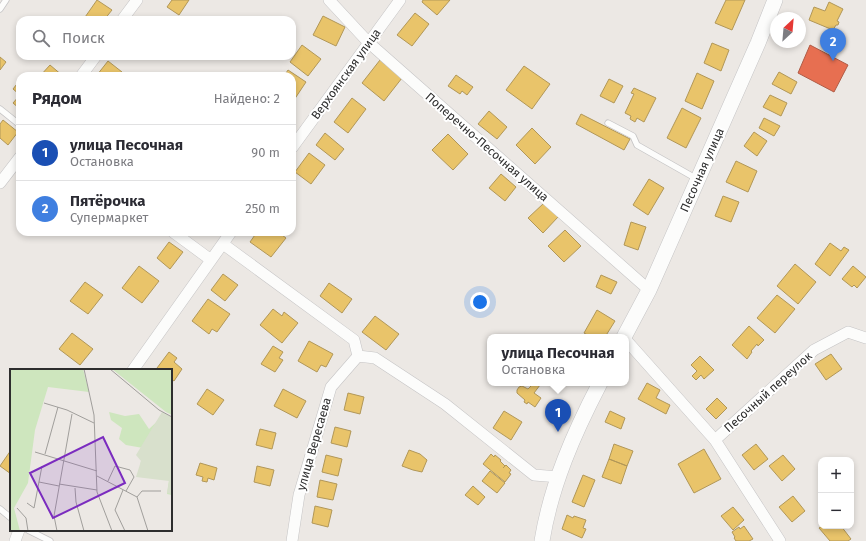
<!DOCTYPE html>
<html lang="ru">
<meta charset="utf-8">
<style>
:root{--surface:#fff;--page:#f2f2f3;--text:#2b2b33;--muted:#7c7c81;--line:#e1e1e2;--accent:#7c3aed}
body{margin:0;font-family:"Fira Sans",sans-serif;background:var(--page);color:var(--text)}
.controls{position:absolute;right:12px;bottom:12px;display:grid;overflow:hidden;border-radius:8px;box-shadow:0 2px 6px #0003}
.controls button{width:36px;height:36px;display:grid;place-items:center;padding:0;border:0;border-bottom:1px solid var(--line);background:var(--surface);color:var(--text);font:20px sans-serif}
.compass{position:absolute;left:770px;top:12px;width:36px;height:36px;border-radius:50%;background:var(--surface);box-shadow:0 2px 6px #0003;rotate:26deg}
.you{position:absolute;left:480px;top:302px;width:14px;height:14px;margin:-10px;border:3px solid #fff;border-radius:50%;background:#1a73e8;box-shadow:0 0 0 6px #1a73e833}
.badge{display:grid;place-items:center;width:26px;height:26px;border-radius:50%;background:var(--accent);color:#fff;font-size:13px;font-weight:700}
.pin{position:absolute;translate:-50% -33px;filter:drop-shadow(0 1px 2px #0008)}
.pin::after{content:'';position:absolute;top:21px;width:14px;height:12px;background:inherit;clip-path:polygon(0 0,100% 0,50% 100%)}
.popup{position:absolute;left:487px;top:334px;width:142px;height:52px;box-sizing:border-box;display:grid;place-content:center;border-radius:8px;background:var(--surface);filter:drop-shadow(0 1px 3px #0005);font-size:13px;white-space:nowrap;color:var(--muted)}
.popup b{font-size:15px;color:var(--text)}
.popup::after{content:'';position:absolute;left:50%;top:100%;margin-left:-8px;border:8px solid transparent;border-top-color:var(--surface)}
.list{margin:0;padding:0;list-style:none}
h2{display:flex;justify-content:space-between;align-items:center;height:52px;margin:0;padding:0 16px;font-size:17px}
h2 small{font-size:13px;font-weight:400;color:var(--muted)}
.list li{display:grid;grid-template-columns:26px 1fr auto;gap:12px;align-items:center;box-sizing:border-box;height:56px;padding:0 16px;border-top:1px solid var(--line)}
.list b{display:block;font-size:15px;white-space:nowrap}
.list p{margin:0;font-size:13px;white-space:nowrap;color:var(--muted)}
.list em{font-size:13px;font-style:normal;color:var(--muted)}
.icon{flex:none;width:22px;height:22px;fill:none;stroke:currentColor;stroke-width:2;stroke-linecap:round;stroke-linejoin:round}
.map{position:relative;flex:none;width:866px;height:541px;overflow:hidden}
.search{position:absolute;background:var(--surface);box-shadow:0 2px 6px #0003;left:16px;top:16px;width:280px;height:44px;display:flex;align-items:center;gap:10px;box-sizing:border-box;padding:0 14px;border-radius:12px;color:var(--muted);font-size:15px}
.panel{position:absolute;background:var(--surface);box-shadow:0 2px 6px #0003;left:16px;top:72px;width:280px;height:164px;border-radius:12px}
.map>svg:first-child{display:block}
.homes{fill:#e9c46a;stroke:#b19758}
.shops{fill:#e76f51;stroke:#b05c46}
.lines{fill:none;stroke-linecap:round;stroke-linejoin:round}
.service-casing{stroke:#c5c4c5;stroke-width:7}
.minor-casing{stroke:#c5c4c5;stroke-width:12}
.secondary-casing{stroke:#c5c4c5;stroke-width:16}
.service{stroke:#fcfcfb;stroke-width:5.5}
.minor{stroke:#fcfcfb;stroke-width:11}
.secondary{stroke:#fcfcfb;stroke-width:15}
.labels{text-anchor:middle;stroke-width:4;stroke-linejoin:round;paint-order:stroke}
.street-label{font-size:12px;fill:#2e2e2e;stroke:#fff}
.inset-road{fill:none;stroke:#a09e9b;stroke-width:1}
.view{fill:#7b2cbf;fill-opacity:0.15;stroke:#7b2cbf;stroke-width:2}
.inset-edge{fill:none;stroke:#2e2e2e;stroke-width:2}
</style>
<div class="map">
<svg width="866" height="541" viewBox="0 0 866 541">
<rect width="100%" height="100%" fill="#ece8e4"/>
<path class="homes" d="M 97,0 L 112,10 L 104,20 L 83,20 Z
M 172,0 L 189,0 L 179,15 L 167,7 Z
M 423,0 L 450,0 L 437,15 L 422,2 Z
M 726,0 L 745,0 L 732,30 L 715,23 Z
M 829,2 L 843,9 L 837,21 L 839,22 L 838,25 L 836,25 L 833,30 L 809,20 L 814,7 L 825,11 Z
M 415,13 L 429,24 L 412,46 L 397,35 Z
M 323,16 L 345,27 L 336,46 L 313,35 Z
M 712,43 L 729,50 L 721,71 L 704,63 Z
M 302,45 L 321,59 L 308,76 L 290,62 Z
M 0,57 L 6,62 L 0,70 Z
M 380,60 L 402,78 L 384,101 L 362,83 Z
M 108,61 L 122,72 L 118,76 L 98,76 L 97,75 Z
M 50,65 L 63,76 L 40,76 Z
M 524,66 L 550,84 L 532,109 L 506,90 Z
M 288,70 L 306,82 L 292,103 L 292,76 L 284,76 Z
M 779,72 L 797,82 L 791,94 L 772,84 Z
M 697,73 L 714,81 L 702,109 L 685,101 Z
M 456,75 L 473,87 L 467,95 L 462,91 L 460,94 L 448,86 Z
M 609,79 L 623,86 L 614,103 L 600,96 Z
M 20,80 L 20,109 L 13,103 L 20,95 L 13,89 Z
M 634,88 L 656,98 L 644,122 L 637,118 L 635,122 L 630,119 L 631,116 L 625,113 L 634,94 L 631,93 Z
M 770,95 L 787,103 L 781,116 L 763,107 Z
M 352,98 L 366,109 L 348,133 L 334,122 Z
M 682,108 L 701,118 L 686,148 L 667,138 Z
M 489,111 L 507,127 L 497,139 L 478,124 Z
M 581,114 L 630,139 L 624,150 L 576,124 Z
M 764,118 L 780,126 L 774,136 L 759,128 Z
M 3,120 L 18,132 L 8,145 L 0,138 L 0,124 Z
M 532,128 L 551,147 L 535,164 L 516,145 Z
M 754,132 L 767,141 L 757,156 L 744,146 Z
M 325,133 L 344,149 L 335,160 L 316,145 Z
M 448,134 L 468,154 L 453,170 L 432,150 Z
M 309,153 L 325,165 L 311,184 L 295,172 Z
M 736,161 L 757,171 L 748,192 L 726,182 Z
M 501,174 L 516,187 L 505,201 L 489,188 Z
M 649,179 L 664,188 L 648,215 L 633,205 Z
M 723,196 L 739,202 L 731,222 L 715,216 Z
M 544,203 L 558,217 L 543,233 L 528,218 Z
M 631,222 L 646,227 L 638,250 L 624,245 Z
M 565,230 L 581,246 L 564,262 L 548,246 Z
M 257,232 L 278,232 L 286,238 L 271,257 L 250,242 Z
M 169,242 L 183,252 L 170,269 L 157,258 Z
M 830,243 L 841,251 L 844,247 L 849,250 L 830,276 L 815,264 Z
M 795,264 L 816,282 L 798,304 L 777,286 Z
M 139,266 L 159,281 L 142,303 L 122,288 Z
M 853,266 L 866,277 L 857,288 L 854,285 L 852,287 L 842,279 Z
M 223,274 L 238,285 L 225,301 L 211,290 Z
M 601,275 L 617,282 L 611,294 L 596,287 Z
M 85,282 L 103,295 L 88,314 L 70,301 Z
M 329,283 L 352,299 L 342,313 L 320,296 Z
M 777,295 L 795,309 L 775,333 L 757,318 Z
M 208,299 L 230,314 L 217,332 L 212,329 L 209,334 L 192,321 Z
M 273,309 L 282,316 L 284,312 L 298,323 L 282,343 L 260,325 Z
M 597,310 L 615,321 L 605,337 L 591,337 L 584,333 Z
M 375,316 L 399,334 L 386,350 L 362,332 Z
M 749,326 L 764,340 L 758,346 L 757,344 L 751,351 L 752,352 L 747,359 L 732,345 Z
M 72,333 L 93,349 L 80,365 L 59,349 Z
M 309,341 L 333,354 L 326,367 L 321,365 L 317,372 L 298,361 Z
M 273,346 L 283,352 L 279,358 L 283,360 L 275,372 L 261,364 Z
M 169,352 L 177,358 L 174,362 L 182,369 L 174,381 L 171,379 L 171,370 L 159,370 L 157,368 Z
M 831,354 L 842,369 L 826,380 L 815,364 Z
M 700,356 L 714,370 L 704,379 L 701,375 L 696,380 L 692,376 L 697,371 L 691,365 Z
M 527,383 L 537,383 L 540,385 L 534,393 L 541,398 L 535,407 L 528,402 L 527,404 L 524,402 L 525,400 L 517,393 L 517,390 L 519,387 L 522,386 L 528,389 L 531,386 Z
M 647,383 L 660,390 L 656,398 L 670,405 L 666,414 L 638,399 Z
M 207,389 L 224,400 L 213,415 L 197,404 Z
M 283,389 L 306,401 L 297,418 L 274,406 Z
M 348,393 L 364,397 L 360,414 L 344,410 Z
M 717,398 L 727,408 L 716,419 L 706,409 Z
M 504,411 L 522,422 L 511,440 L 493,428 Z
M 610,411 L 625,418 L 621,429 L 605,422 Z
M 335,427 L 351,431 L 347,447 L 331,443 Z
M 260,429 L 276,433 L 272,449 L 256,445 Z
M 614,444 L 633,451 L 627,466 L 609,459 Z
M 756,444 L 768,459 L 754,470 L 742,455 Z
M 704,449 L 721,479 L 694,493 L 678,464 Z
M 11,450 L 11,474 L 0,466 Z
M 409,450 L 420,454 L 427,460 L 422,472 L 413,470 L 402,466 Z
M 491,454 L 494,457 L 495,455 L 501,460 L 500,461 L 505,466 L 503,468 L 506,465 L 511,470 L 509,473 L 511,474 L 505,482 L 483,464 Z
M 326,455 L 342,459 L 338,476 L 322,472 Z
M 783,455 L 795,469 L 782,481 L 769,466 Z
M 609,459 L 627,466 L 621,484 L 602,477 Z
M 200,463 L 217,468 L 214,480 L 208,478 L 207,482 L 202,481 L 203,477 L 196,475 Z
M 257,466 L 274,470 L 270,486 L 254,482 Z
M 490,471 L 505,483 L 497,493 L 482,481 Z
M 583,475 L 595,480 L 584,507 L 572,502 Z
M 320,480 L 337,484 L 333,500 L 317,497 Z
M 473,486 L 485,497 L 478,505 L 465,495 Z
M 793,496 L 805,511 L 792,522 L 779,507 Z
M 315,506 L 332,510 L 328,527 L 312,523 Z
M 733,507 L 744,520 L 733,530 L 721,516 Z
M 567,515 L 573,518 L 574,516 L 586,520 L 583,528 L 586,529 L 582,538 L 562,529 Z
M 744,526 L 753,539 L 749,541 L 736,541 L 734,538 L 735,537 L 732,532 L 739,527 L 740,529 Z
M 822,526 L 841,526 L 851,539 L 848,541 L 830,541 L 819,528 Z"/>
<path class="shops" d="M 810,45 L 848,65 L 834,92 L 798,73 Z"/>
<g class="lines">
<g class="service-casing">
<path id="service" d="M 0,9 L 6,0
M 0,109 L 20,125
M 608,123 L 633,136 L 637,145 L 697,179
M 0,509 L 11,518
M 28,530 L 50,541"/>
</g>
<g class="minor-casing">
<path id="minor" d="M 329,0 L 368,42 L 649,290
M 122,20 L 137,0
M 81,76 L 96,56
M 292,148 L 400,0
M 0,183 L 20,157
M 173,232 L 211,260
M 223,244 L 354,340 L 358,356 L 375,358 L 445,404 L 534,475 L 559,477
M 626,340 L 715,440 L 780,541
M 133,370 L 231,232
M 715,440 L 814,350 L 848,332 L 866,338
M 15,541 L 19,530
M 292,541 L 299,495 L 331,387 L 358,356"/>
</g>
<g class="secondary-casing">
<path id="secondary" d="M 624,337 L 649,290 L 758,43 L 775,0
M 542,541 C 551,485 574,433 600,383"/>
</g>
<use href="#service" class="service"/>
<use href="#minor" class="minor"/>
<use href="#secondary" class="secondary"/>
</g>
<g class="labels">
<g class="street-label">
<text transform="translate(346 74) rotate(-54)" y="4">Верхоянская улица</text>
<text transform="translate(487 147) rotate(41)" y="4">Поперечно-Песочная улица</text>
<text transform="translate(702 170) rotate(-66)" y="4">Песочная улица</text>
<text transform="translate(768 392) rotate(-42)" y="4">Песочный переулок</text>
<text transform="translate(314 444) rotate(-74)" y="4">улица Вересаева</text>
</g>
</g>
<g transform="translate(10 369)">
<rect width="162" height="162" fill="#ece8e4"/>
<path d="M 0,0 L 73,0 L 79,23 L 38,18 L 25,61 L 18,114 L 4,139 L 10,162 L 0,162 ZM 102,0 L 162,0 L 162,46 L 156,43 ZM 99,43 L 115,47 L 129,45 L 139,60 L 153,47 L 162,51 L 162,126 L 157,125 L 159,111 L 130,98 L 133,79 L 116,76 L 109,70 L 112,59 L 101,51 Z" fill="#cee6be"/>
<path d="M 152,43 L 162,48 L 162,125 L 157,124 L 159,112 L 126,108 L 131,92 L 126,86 Z" fill="#d8e0cc"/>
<path class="inset-road" d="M 74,0 L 84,46 L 87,123 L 102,162M 100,0 L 149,41 L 162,48M 34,34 L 57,41 L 84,54M 25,83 L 87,102M 35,85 L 48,38M 87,107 L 127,128M 98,112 L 105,97 L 120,101 L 124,108 L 116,122M 29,113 L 49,117M 49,115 L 87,121M 65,119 L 66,133 L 74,162M 113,121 L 105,141 L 115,162M 17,134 L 24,139 L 32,97M 7,139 L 16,149 L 18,162M 47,162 L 44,147 L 62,45M 138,162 L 127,128 L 132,122 L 151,122"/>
<path class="view" d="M 93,68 L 115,114 L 43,149 L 20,104 Z"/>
<rect width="162" height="162" class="inset-edge"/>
</g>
</svg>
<div class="controls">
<button>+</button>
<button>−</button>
</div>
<svg class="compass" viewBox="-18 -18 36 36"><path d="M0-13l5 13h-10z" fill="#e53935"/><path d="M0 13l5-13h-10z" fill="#7c7c81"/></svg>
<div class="you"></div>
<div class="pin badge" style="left:558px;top:432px;background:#1a4fb4">1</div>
<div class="popup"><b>улица Песочная</b>Остановка</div>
<div class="pin badge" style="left:833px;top:61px;background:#3f7fe0">2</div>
<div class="search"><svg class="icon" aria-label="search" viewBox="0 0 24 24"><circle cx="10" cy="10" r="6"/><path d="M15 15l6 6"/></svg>Поиск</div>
<section class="panel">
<h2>Рядом<small>Найдено: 2</small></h2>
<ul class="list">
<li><span class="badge" style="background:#1a4fb4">1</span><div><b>улица Песочная</b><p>Остановка</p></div><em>90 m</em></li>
<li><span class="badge" style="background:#3f7fe0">2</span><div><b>Пятёрочка</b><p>Супермаркет</p></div><em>250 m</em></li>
</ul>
</section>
</div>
